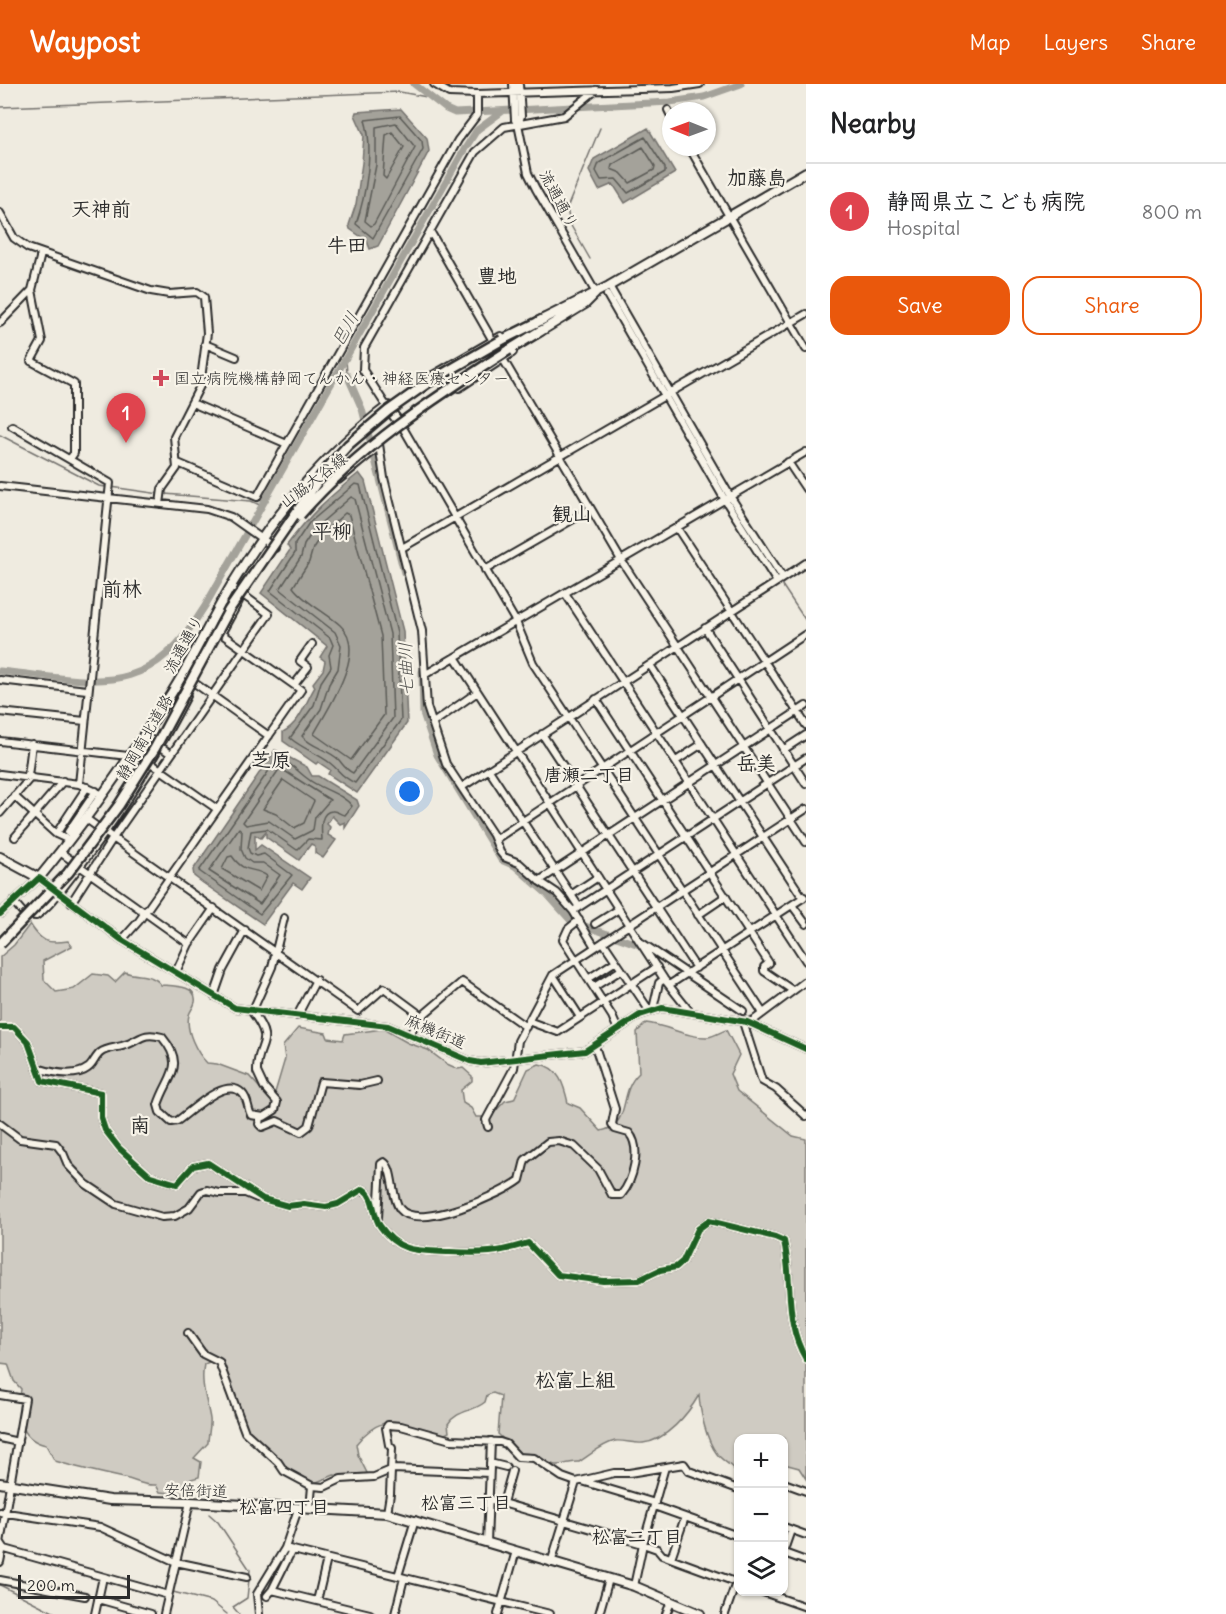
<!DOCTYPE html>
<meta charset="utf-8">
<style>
:root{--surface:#fff;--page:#f2f2f2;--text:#202124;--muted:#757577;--line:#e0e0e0;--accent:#ea580c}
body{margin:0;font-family:Delius,"Klee One",sans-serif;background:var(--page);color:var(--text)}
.controls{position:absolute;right:18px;bottom:18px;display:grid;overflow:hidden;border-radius:12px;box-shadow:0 2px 4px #0004}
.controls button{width:54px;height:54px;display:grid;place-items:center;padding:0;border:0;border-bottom:2px solid var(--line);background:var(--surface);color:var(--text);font:30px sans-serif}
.compass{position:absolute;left:662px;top:18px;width:54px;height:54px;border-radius:50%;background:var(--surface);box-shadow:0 2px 4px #0004;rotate:271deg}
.scale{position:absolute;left:18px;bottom:15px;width:112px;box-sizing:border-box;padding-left:6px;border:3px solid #2b2b2b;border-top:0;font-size:16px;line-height:21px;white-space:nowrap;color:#2b2b2b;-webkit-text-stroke:4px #f7f3e8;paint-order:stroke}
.you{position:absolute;left:410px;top:708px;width:21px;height:21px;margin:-15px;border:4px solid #fff;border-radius:50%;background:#1a73e8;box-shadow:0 0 0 9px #1a73e833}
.badge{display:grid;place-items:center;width:39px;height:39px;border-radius:50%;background:var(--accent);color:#fff;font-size:20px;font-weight:700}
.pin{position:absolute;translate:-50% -50px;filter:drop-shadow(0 2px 3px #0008)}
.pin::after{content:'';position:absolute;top:32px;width:21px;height:18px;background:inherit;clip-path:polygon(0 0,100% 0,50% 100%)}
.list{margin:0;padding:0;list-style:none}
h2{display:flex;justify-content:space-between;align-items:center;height:78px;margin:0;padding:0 24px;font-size:26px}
h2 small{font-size:20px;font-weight:400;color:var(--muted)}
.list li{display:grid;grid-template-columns:39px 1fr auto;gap:18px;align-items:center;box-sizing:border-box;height:96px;padding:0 24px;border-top:2px solid var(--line)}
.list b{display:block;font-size:22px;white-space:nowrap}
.list p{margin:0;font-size:20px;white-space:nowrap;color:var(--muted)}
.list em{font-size:20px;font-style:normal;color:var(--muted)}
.actions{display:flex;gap:12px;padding:18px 24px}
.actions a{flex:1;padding:14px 0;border:2px solid var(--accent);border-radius:18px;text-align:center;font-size:21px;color:var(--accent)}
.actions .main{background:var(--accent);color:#fff}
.icon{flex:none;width:33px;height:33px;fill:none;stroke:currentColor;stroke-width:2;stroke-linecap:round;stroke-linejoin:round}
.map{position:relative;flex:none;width:806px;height:1530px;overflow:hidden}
header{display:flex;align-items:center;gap:36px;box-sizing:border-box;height:84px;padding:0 30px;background:var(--accent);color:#fff}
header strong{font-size:28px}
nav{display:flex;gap:33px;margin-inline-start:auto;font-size:21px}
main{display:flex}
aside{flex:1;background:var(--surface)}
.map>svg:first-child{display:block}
.green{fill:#cfcbc2;stroke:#7d7b76;stroke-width:1.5}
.water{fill:#a4a29a;stroke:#74726e;stroke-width:1.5}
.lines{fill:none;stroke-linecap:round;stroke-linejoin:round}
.shore{stroke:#5b5b57;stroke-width:1.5}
.stream{stroke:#74726e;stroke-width:1.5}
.river{stroke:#a4a29a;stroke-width:7}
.minor-casing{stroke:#2b2b2b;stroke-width:10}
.major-casing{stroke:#2b2b2b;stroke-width:12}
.highway-casing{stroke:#2b2b2b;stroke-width:13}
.minor{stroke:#f7f3e8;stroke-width:6}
.major{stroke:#f7f3e8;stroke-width:8}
.highway{stroke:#f7f3e8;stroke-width:8}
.highway-bridge-casing{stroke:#2b2b2b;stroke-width:13;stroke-linecap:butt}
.highway-bridge{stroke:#f7f3e8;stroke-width:8}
.cycleway-casing{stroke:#f7f3e8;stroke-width:10}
.cycleway{stroke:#1b5e20;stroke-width:6}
.poi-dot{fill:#d1495b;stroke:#f7f3e8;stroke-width:2}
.labels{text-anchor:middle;stroke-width:4.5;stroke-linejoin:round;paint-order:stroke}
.street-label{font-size:16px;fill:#2b2b2b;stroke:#f7f3e8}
.poi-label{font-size:16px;fill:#2b2b2b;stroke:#f7f3e8;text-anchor:start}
.water-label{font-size:18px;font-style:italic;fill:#555552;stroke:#f7f3e8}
.neighbourhood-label{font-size:18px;font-weight:bold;fill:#2b2b2b;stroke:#f7f3e8}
.quarter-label{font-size:20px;font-weight:bold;fill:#2b2b2b;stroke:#f7f3e8}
</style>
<header>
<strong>Waypost</strong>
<nav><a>Map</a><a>Layers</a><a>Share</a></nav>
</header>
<main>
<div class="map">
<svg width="806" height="1530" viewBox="0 0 806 1530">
<rect width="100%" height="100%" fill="#efebe0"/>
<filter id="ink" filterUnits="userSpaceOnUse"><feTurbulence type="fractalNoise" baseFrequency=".0167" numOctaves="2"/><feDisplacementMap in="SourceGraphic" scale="12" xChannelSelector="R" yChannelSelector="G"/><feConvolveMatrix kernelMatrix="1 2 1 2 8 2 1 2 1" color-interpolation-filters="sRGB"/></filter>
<g filter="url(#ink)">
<path class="green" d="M 30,840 C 41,858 47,860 68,857 L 72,862 L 43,877 L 44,896 L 56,908 L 74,905 L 93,890 L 108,892 L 115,898 L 125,888 C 137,893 153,889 161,901 C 173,902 198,901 195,918 C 194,923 190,927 189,931 C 185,947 197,969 207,979 L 217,980 L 249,992 L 268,1013 L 274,1012 L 285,975 L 283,962 L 298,944 L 326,949 L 328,954 L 343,956 L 345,950 L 383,945 L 408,959 L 428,966 L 447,980 L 458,985 L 463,984 L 472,992 L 472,997 L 461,1006 L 463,1019 L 471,1024 L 476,1033 L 490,1033 L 505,1017 L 514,1015 L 528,985 L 539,980 C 559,983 564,1001 568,1019 L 580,1024 L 601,1047 C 633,1040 617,1009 639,989 L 637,948 L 646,939 C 667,941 687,954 708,953 C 715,952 720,948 726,946 L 739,971 L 730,990 L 737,1007 L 793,1052 L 806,1055 L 806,1395 L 799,1384 L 784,1380 L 784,1354 L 738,1354 L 738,1394 C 735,1381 725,1380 717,1370 C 706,1356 700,1327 699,1311 C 688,1330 666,1357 643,1359 C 634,1360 624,1356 615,1357 C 602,1360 590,1371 579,1378 C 571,1377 561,1382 555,1381 C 542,1377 532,1370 519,1370 L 498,1350 L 501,1312 L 493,1309 L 487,1311 L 485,1318 C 473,1328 457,1326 448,1340 L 449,1348 C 444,1350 441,1354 437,1355 C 428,1357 422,1349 416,1345 C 393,1329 371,1341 356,1360 L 358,1371 L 367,1389 L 358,1393 L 334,1391 L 312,1400 L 292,1394 L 278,1383 L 273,1373 L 234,1333 L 219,1282 L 212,1277 L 204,1280 C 200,1300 207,1316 210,1335 C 211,1342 208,1351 208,1359 L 194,1374 L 201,1378 L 199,1393 L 191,1395 L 189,1404 L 183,1410 L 160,1408 L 156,1401 C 142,1402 136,1396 124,1394 C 101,1389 78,1384 55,1377 L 46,1361 C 18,1355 17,1329 21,1305 L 14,1297 L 8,1280 L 0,1279 L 0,873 L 14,861 Z"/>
<path class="water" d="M 401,25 L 427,54 L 429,67 L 378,162 L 370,165 L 367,157 L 350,145 L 349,141 L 356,120 L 362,79 L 364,51 L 355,31 L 356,28 Z
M 648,44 L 675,89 L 625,119 L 613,100 L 599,106 L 589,87 L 594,75 Z
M 359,389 L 365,397 L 403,547 L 407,639 L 357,709 L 328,690 L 330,686 L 318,678 L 316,680 L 283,657 L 283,648 C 301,638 305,619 315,603 L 313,599 L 323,586 L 325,577 L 320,573 L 327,562 L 261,509 L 290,466 L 287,461 C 311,429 328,414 359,389 Z
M 275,666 L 307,683 L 312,692 L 318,692 L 357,716 L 359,722 L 345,744 L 345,738 L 340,740 L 332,732 L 327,740 L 330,743 L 328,751 L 336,756 L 323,774 L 315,769 L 315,762 L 311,760 L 299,776 L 266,753 L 266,748 L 261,754 L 255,751 L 255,766 L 261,761 L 310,794 L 302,805 L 293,799 L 263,840 L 203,799 L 194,792 L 193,786 Z"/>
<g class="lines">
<path class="shore" d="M 400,32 L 422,57 L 423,65 L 373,154 L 356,140 C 366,111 374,65 365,36 Z
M 396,39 L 415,63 L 374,140 L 371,142 L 365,137 L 376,81 L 376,43 Z
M 392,48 L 404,63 L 386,95 L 383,92 L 386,51 Z
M 645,53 L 665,84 L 665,88 L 628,109 L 616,95 L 601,96 L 596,87 L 599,79 Z
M 643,63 L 655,82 L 654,86 L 630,99 L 621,89 L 611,85 L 612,81 Z
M 355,400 L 360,401 L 397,549 L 401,636 L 355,699 C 341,693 339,686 330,679 C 317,669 303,665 290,654 L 314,621 L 321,598 L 331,583 L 329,571 L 333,561 L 330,554 L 270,507 L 295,469 L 295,460 L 309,439 Z
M 351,413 L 355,415 L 390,550 L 393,634 L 353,689 C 345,685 344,682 339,676 C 328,665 312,664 302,652 L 321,625 L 329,600 L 338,585 L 341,561 L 335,548 L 280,505 L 301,473 L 304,461 L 315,444 Z
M 345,429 L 349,431 L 381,552 L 384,631 L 351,676 L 314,650 C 327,626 369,566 340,541 C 325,528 304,518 293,503 L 309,478 L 313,464 L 322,450 Z
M 277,675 C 290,677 298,688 308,695 C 320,705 342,709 352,722 L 345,731 C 339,731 337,726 332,727 C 318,728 322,749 322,756 L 308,755 L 297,766 L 267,745 L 251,747 L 248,764 L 250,769 L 256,772 L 264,770 L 292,791 L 260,830 L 199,787 Z
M 280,684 L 330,716 L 315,733 L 313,746 L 295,755 L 269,737 L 246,741 L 243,738 Z
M 283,696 L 314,717 L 304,739 L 294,744 L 276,730 L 263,725 Z
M 239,744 L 242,747 L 241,765 L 245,774 L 252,779 L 263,779 L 280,791 L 260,820 L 209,787 Z
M 232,772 C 245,791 253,782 267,792 L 259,807 L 222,785 L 228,773 Z"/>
<path class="stream" d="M 0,23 L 400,8 L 432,14
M 590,175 L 570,140 L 567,124 L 600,44
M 346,274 L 347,291
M 0,351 L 99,402 L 106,403
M 111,403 L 160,410
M 165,410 L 251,417 L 262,422
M 739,432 L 746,443
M 772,485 L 778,494
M 780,498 L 806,537
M 209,1430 L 218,1438 L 250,1486 L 247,1514 L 233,1523 L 239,1530
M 40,1472 L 168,1507
M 0,1501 L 57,1530
M 173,1508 L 212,1518 L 227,1530"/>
<path class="river" d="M 414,0 L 446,25 L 455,29 L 670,18 L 704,13 L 741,0
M 347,291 L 362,325 L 404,489
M 0,587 C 99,597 146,618 205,522 L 464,66 L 477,46 L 503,27
M 422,588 L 423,629 L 437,671 L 501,776 L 515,782 L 546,809 L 571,837
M 585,842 L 645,863"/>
<g class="minor-casing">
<path id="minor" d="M 434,0 L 449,9 L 477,10 L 673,4 L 700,0
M 513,0 L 515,36 L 518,40 L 528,89 L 536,105 L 596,209
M 668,26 L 671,32
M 518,40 L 521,32 L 519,0
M 689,63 L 806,265
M 0,129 L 14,154 L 28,164 L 151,207 L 169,210 L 197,208 L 204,213 L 207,249 L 200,302 L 174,353 L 177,384 L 162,405 L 160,420
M 430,147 L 493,257
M 41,170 L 32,206 L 42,257 L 31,277 L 74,300 L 74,369 L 70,375
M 609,202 L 730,412 L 783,494
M 607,211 L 725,416 L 777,498
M 0,239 L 32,206
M 205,260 L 236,273
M 503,275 L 621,476 L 806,758
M 192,319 L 287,360
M 387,323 L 363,286 L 364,264 L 475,68 L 504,43 L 564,32 L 596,6
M 12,342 L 110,399 L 79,700
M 402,342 L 516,538 L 533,579 L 763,929
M 379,360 L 384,394 L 422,547 L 427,623 L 446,680 L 493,751 L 500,768 L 504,773 L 519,779 L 539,797 L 557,809 L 573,827 L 595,863
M 788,378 L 806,405
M 178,379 L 257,413 L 458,56 L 477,31 L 477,10
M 0,402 L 207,425 L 231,433 L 275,464
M 677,444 L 806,641
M 402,464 L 806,230
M 485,486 L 591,425
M 565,509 L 806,877
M 705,544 L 806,700
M 222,548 L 239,517
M 455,573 L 664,895 L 691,929
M 650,581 L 803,814
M 426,590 L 806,368
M 189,595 L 269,652
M 0,596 L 87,606
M 294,601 L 308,583 L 300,577 L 312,560
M 596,615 L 769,879 L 764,883 L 764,887 L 792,906
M 0,628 L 85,637
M 433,639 L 476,609
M 143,650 L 171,670
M 542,650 L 696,884
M 0,657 L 128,672
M 132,666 L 217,725
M 783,666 L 806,651
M 676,677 L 702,660
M 489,686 L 579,823
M 0,690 L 79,700 L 101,710
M 28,692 L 32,660
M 462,703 L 806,479
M 14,712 L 56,750 L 69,756
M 0,729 L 31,693
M 85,734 L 113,754 L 269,530 L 231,502
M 56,750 L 87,703
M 72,751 L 68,748 L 96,707
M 15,753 L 63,697
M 496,755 L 806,550
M 60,768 L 189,860
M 539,797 L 806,622
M 571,811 L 598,793
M 13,817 L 25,831 L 36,832 C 50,822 62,805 73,791 C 118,735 154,676 187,612
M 71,819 L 113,754 L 358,927 L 384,904 L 422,932
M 792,821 L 806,840
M 573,827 L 806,674
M 0,830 L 39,794 L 122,856 L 235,924 L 388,942 L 470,977 L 481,979 L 585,967 L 640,931 L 662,924 L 747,938 L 806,965
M 698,831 L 726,812
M 579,836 L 568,845 L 563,856 L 612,932 L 618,946
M 595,840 L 619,825
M 122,856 L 139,837 L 301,606 L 209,541
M 603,858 L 649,926
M 642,859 L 743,927
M 176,888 L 189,860 L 214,824
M 553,891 L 580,933
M 588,895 L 616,877
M 669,901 L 804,813
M 594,903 L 621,886
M 214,912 L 223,886 L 245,846
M 653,925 L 659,899 L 664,895
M 297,932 L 316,896
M 528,937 L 558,948 L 657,883
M 743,938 L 762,997 L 776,1005 L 806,1032
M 748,938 L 754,936 L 806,897
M 0,943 L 14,943 L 28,958 L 42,997 L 101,1009 L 101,1034 L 105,1046 L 119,1064 L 150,1092 L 177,1100 L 193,1082 L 208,1079 L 263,1115 L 288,1122 L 304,1120 L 326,1123 L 338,1120 L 363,1105 C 376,1113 372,1131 380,1142 C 400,1171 421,1166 450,1168 C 483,1170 497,1169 528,1159 L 558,1191 L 603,1197 L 639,1196 L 660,1186 L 676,1183 L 683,1177 L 698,1145 L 709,1137 L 775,1153 L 784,1157 C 793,1197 784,1239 806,1275
M 411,950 L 415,938 L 462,898 L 526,943
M 37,984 C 50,988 75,994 88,984 C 93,981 95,973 100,969 C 106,964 114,964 122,962 C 140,958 140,947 162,953 C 187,983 167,992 158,1021 L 160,1028 L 171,1038 L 177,1037 C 192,1027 225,992 242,1009 C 249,1016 247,1024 251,1031 L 264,1033 L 275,1026 L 277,1018 L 264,1003 L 257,988 C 256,958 277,961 252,928 L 272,883 L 284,834
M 260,1034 L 259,1040 L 262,1043 L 277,1037 L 301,1048 L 309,1042 L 321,998 L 360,1001 L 377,997
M 0,1040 L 20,1055 L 56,1060 L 63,1069 L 68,1081 L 86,1100 L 116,1120 L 162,1133 L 175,1132 L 189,1124 L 201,1108 L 207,1106 L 219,1109 L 245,1109 L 257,1114
M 488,1043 L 486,1036 L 514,984 L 518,957 L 553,891 L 806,725
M 378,1134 L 381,1080 L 384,1078 C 394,1084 391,1114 400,1125 C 418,1148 502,1110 520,1096 L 525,1076 L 548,1058 L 559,1057 L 574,1062 L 598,1085 L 612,1111 L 621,1111 C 633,1097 642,1064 629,1049 L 615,1045 L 612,1040 L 615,1025 L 595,962
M 188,1249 L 203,1270 L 219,1278 L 245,1348 L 278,1378 L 284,1387 L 312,1402 L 310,1425
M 0,1311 L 25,1315 L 0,1459
M 0,1354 L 18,1358
M 490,1379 L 506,1383
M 582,1397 L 655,1419
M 784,1399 L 806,1407
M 312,1402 L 324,1403 L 341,1395 L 374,1393 L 393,1385 L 489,1389
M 489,1415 L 643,1460 L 657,1465 L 662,1471 L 738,1499
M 503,1419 L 512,1387
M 654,1422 L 738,1452
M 0,1428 L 100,1443 L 176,1478 L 247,1493
M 387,1429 L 390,1410 L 392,1364 L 389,1361 L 386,1344 L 388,1341 L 401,1342 L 451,1356 L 500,1358 L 506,1360 L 518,1373 L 534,1374 L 562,1393 L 576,1398 L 614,1389 L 629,1389 L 684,1380 L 689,1387 L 738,1405
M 784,1443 L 806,1451
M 1,1459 L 5,1465 L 168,1511
M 487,1459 L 491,1357
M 285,1464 L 550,1530
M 784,1466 L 791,1446
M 784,1469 L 806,1477
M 671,1474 L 685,1433
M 0,1478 L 3,1463
M 551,1479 L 576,1398
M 398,1492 L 415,1436
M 0,1496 L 85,1512
M 634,1502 L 643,1460 L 665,1383
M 272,1506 L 292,1466
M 763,1508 L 806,1523
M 267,1512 L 272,1506 L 370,1530
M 98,1515 L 151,1530
M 317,1517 L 327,1475
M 95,1530 L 103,1493
M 164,1530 L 190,1418
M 259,1530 L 257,1510 L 285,1464 L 298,1425
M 395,1530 L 404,1494
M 498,1530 L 516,1467
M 599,1530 L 609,1495
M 666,1530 L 671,1518
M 725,1530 L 738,1493"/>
</g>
<g class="major-casing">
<path id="major" d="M 539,237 L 609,202 L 806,88
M 536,250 L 585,220 L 595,210
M 428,295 L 501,253
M 459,303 L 512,268
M 387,323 L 402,342
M 338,395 L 377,363
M 0,773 L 39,794 C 86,737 129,675 169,613 C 192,578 209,539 231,502 C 271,435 325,369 388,322
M 0,1399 L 110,1416 L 190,1418 L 387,1429 L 634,1502 L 700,1530"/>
</g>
<g class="highway-casing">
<path id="highway" d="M 502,256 L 544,235
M 509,266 L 540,247"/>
</g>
<use href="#minor" class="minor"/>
<use href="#major" class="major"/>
<use href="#highway" class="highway"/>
<g class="highway-bridge-casing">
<path id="highway-bridge" d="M 300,431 C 359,363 434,314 509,266
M 0,860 L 68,789 L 119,721 L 155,664 L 229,526 L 324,388 L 348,361 L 388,327 L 429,298 L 502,256"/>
</g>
<use href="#highway-bridge" class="highway-bridge"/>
<g class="cycleway-casing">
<path id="cycleway" d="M 0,830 L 39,794 L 122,856 L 235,924 L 388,942 L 470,977 L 481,979 L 585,967 L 640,931 L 662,924 L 747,938 L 806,965
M 0,943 L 14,943 L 28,958 L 42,997 L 101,1009 L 101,1034 L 105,1046 L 119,1064 L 150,1092 L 177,1100 L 193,1082 L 208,1079 L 263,1115 L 288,1122 L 304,1120 L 326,1123 L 338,1120 L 363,1105 C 376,1113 372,1131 380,1142 C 400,1171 421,1166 450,1168 C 483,1170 497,1169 528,1159 L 558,1191 L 603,1197 L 639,1196 L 660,1186 L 676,1183 L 683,1177 L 698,1145 L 709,1137 L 775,1153 L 784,1157 C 793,1197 784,1239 806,1275"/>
</g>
<use href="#cycleway" class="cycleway"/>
</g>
</g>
<path class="poi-dot" d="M158 285h6v6h6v6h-6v6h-6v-6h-6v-6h6z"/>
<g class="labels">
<g class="street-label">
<text transform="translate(559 115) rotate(62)" y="6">流通通り</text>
<text transform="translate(313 396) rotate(-37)" y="6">山脇大谷線</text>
<text transform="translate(183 560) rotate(-61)" y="6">流通通り</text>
<text transform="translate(144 653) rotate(-60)" y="6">静岡南北道路</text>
<text transform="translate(436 947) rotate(23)" y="6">麻機街道</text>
<text transform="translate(196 1406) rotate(2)" y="6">安倍街道</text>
</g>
<g class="poi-label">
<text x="174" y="300">国立病院機構静岡てんかん・神経医療センター</text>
</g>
<g class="water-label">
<text transform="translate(345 245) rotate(-60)" y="6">巴川</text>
<text transform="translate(406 585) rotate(-92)" y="6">七曲川</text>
</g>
<g class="neighbourhood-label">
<text x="589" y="697">唐瀬二丁目</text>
<text x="466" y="1425">松富三丁目</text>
<text x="284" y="1429">松富四丁目</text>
<text x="637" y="1459">松富二丁目</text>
</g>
<g class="quarter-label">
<text x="757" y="101">加藤島</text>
<text x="101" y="132">天神前</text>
<text x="347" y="168">牛田</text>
<text x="497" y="199">豊地</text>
<text x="572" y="437">観山</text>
<text x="332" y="454">平柳</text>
<text x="122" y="512">前林</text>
<text x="271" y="683">芝原</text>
<text x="756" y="686">岳美</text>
<text x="140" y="1048">南</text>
<text x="575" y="1303">松富上組</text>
</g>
</g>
</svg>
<div class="controls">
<button>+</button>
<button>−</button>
<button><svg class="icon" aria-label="layers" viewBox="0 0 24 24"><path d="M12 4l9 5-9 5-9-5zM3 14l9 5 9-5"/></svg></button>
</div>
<svg class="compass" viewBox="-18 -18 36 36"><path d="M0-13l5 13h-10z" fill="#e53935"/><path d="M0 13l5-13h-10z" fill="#757577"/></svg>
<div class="scale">200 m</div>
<div class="you"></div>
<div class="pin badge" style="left:126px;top:359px;background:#e0444e">1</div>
</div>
<aside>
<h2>Nearby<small></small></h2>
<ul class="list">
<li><span class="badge" style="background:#e0444e">1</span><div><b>静岡県立こども病院</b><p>Hospital</p></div><em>800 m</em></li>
</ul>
<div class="actions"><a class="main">Save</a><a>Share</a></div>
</aside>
</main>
